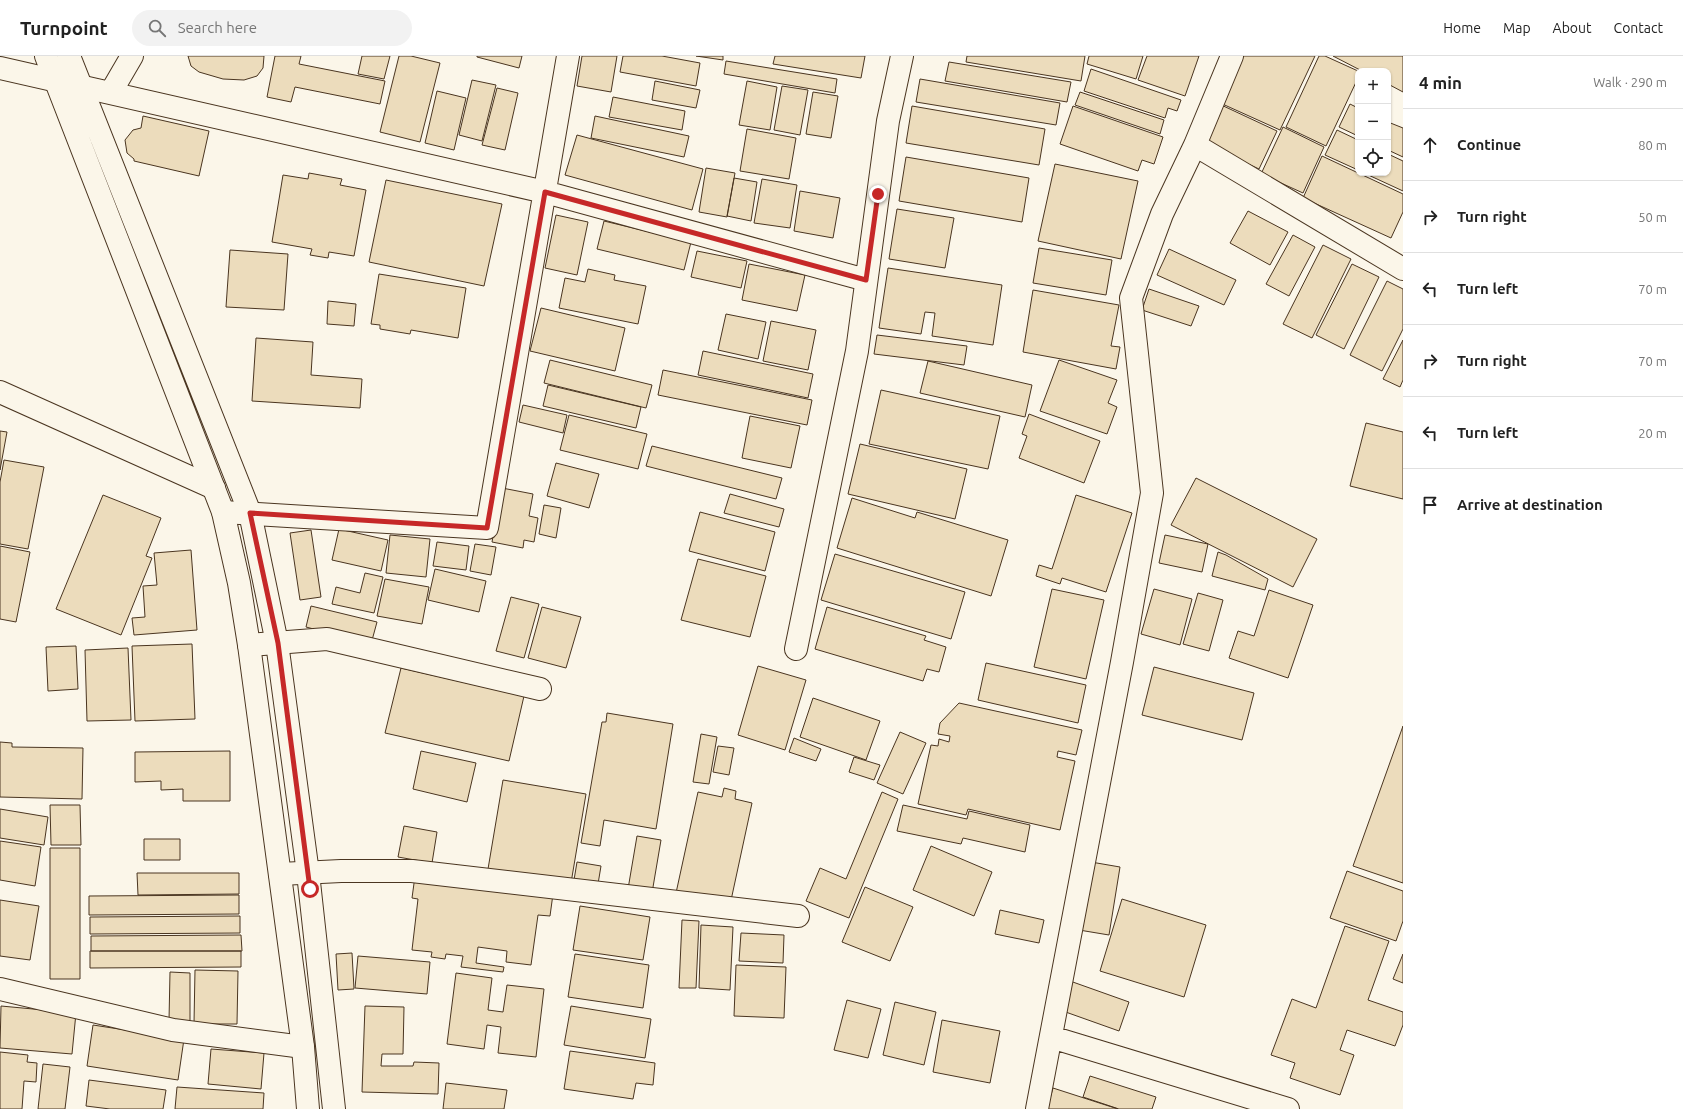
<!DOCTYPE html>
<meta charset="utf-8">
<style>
:root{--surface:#fff;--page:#f2f2f2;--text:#222;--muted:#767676;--line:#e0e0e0}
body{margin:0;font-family:Ubuntu,sans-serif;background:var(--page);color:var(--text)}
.controls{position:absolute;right:12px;top:12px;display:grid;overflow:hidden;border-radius:8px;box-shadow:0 1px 3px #0004}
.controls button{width:36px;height:36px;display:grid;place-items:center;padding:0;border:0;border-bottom:1px solid var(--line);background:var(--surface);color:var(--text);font:20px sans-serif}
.stop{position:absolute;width:12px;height:12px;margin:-9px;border:3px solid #c62828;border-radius:50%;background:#fff}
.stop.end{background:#c62828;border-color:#fff;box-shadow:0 1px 4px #0008}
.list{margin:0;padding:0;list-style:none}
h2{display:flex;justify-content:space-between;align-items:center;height:52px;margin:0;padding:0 16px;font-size:17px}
h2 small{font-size:13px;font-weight:400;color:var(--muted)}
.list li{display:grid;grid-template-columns:26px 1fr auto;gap:12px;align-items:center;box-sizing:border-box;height:72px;padding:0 16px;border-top:1px solid var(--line)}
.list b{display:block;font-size:15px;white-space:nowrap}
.list em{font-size:13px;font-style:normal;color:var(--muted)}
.icon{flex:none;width:22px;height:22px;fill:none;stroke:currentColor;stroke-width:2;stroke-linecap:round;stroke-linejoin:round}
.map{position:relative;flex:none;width:1403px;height:1053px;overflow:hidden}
header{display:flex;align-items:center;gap:24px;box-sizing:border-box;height:56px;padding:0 20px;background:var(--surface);border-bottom:1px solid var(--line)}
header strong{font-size:19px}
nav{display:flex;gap:22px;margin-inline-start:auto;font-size:14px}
.search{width:280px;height:36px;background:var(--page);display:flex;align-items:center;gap:10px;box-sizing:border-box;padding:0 14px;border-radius:22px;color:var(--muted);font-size:15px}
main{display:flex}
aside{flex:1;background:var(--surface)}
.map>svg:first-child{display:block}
.building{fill:#ecdcbc;stroke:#4a3520}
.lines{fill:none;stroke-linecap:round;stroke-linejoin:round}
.street-casing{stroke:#4a3520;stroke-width:24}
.secondary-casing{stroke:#4a3520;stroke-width:24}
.street{stroke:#fbf6e9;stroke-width:22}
.secondary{stroke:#fbf6e9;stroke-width:22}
.route{stroke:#c62828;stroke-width:5}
</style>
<header>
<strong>Turnpoint</strong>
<div class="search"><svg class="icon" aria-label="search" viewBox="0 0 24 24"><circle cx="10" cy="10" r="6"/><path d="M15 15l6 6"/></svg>Search here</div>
<nav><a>Home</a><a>Map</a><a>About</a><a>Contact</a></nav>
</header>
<main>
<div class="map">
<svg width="1403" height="1053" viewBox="0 0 1403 1053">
<rect width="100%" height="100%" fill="#fbf6e9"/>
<path class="building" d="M 188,0 L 264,0 L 263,12 L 257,20 L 244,24 L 223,23 L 199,16 L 191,10 Z
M 275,0 L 301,0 L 299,8 L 385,25 L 380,48 L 295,31 L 291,46 L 267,41 Z
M 362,0 L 390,0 L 384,23 L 358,18 Z
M 399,0 L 411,0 L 440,7 L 420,86 L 380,76 Z
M 477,0 L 522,0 L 519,12 L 477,1 Z
M 582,0 L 617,0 L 611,36 L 577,30 Z
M 623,0 L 662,0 L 700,7 L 696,30 L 620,16 Z
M 696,0 L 723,0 L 723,4 Z
M 775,0 L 865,0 L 861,22 L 773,8 Z
M 967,0 L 1085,0 L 1081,25 L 966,6 Z
M 1089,0 L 1143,0 L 1136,23 L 1087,8 Z
M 1147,0 L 1199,0 L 1185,40 L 1138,24 Z
M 1240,0 L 1315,0 L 1280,74 L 1218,46 Z
M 1319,0 L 1325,0 L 1358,15 L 1358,22 L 1326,90 L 1286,71 Z
M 1333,0 L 1403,0 L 1403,36 L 1388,28 L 1388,15 L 1362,15 Z
M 726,5 L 837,23 L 835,37 L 724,18 Z
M 949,6 L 1071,26 L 1067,46 L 945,25 Z
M 1091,13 L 1181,44 L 1177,55 L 1168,52 L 1165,62 L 1084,35 Z
M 920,23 L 1060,47 L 1056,69 L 916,46 Z
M 472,24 L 496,29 L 482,85 L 459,79 Z
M 655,25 L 700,34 L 696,52 L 652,44 Z
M 747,25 L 777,31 L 770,74 L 739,69 Z
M 782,30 L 808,34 L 800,79 L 774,74 Z
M 497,32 L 518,37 L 505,94 L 482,89 Z
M 437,35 L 466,42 L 454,94 L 425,87 Z
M 813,36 L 838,40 L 831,82 L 806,78 Z
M 1080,36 L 1164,64 L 1160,78 L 1075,49 Z
M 613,41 L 685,55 L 682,74 L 609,61 Z
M 1217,47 L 1277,75 L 1259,113 L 1200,85 Z
M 1350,48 L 1358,52 L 1358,80 L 1339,71 Z
M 912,50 L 1045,73 L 1039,109 L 906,87 Z
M 1073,50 L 1163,81 L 1154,108 L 1142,104 L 1138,115 L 1060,88 Z
M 143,60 L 209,75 L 199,120 L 134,105 L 134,103 L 127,97 L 125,84 L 133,74 L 141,72 Z
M 595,60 L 689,80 L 684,101 L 591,82 Z
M 1388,66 L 1403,72 L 1403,101 L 1388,94 Z
M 1283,71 L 1324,91 L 1303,137 L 1261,118 Z
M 747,73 L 796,82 L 789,123 L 740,115 Z
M 1337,74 L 1358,84 L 1358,114 L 1325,99 Z
M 577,79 L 703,113 L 692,154 L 565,119 Z
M 1388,98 L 1403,105 L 1403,135 L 1364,117 L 1388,117 Z
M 1322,100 L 1403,138 L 1403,156 L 1391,182 L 1303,142 Z
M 906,101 L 1029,122 L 1022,166 L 899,145 Z
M 1055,108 L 1138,125 L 1121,203 L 1038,185 Z
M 706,112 L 735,117 L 727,161 L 699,156 Z
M 309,117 L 342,123 L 340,129 L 366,134 L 354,200 L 329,196 L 328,202 L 310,199 L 312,193 L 272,186 L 283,119 L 308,123 Z
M 734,122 L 757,126 L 751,165 L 727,160 Z
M 762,123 L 797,129 L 790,172 L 754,167 Z
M 386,124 L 502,148 L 484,230 L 369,206 Z
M 800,135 L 840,142 L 833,182 L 794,175 Z
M 897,153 L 954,162 L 945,212 L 889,203 Z
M 1248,155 L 1288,176 L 1270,209 L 1230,187 Z
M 556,159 L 588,166 L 577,219 L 545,212 Z
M 604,165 L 691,186 L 684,214 L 597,193 Z
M 1293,179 L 1315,191 L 1289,240 L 1266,228 Z
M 1323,189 L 1351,203 L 1312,282 L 1283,268 Z
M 1039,192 L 1112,204 L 1106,239 L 1033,227 Z
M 1169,193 L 1236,224 L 1224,249 L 1157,219 Z
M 230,194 L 288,198 L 284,254 L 226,251 Z
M 697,195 L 747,205 L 741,232 L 691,221 Z
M 749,208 L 805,219 L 797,255 L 742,244 Z
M 1352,208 L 1379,221 L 1344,293 L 1316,279 Z
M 888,212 L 1002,229 L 993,289 L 932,280 L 935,257 L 925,256 L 921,278 L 879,272 Z
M 588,213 L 615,219 L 614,224 L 646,230 L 638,268 L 559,252 L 565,222 L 585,226 Z
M 379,218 L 466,232 L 458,282 L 411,274 L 410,278 L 380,273 L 380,269 L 371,268 Z
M 1387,225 L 1403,233 L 1403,273 L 1382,315 L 1350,299 Z
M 1149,233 L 1199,250 L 1191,270 L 1142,254 Z
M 1033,234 L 1119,249 L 1111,290 L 1120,291 L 1116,313 L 1023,296 Z
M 328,245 L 356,248 L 354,270 L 327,268 Z
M 541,252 L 625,272 L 615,315 L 530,295 Z
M 726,258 L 766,266 L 758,303 L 718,294 Z
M 771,265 L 816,274 L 808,314 L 763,305 Z
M 877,279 L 967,290 L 964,309 L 874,298 Z
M 256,282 L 313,286 L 311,319 L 362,323 L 360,352 L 252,345 Z
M 1403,284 L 1403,324 L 1400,331 L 1383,323 Z
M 703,295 L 813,318 L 808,342 L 698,319 Z
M 550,304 L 652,329 L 646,352 L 544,327 Z
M 1059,304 L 1117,324 L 1108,347 L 1117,351 L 1107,378 L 1040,355 Z
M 928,305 L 1032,329 L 1025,361 L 920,337 Z
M 663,314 L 812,344 L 807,369 L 658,339 Z
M 548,329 L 641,351 L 636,372 L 543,350 Z
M 881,334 L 1000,360 L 988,413 L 869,388 Z
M 523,349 L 567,359 L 563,377 L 519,366 Z
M 1029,358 L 1100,385 L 1084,427 L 1019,402 L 1027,380 L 1022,378 Z
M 569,359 L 647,378 L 638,413 L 560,394 Z
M 750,360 L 800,370 L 791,412 L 742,402 Z
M 1366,367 L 1403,376 L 1403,443 L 1350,430 Z
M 0,375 L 7,376 L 0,414 Z
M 860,388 L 967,413 L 955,463 L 848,438 Z
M 652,390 L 782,422 L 776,443 L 646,410 Z
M 4,404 L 44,411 L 28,493 L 0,488 L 0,426 Z
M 556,407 L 599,418 L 589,452 L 547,440 Z
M 1196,422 L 1317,483 L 1293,531 L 1171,469 Z
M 502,432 L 533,438 L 529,460 L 538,462 L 534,486 L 524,484 L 523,492 L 492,486 Z
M 730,438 L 784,453 L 779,471 L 724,457 Z
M 103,439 L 161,462 L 146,500 L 152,502 L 121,579 L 56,553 Z
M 1076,439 L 1132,457 L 1106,536 L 1062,522 L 1060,528 L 1036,520 L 1039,509 L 1052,513 Z
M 852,442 L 915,462 L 917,456 L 1008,484 L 991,540 L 837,492 Z
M 544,449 L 561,452 L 556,482 L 539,478 Z
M 700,456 L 775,476 L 765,515 L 689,495 Z
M 339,473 L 388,484 L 381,515 L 332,504 Z
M 311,474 L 321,541 L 300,544 L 290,477 Z
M 390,479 L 430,483 L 426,521 L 386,517 Z
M 1165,479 L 1208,488 L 1202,516 L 1159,507 Z
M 437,486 L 469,490 L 466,514 L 433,510 Z
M 475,488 L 496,491 L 491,519 L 470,515 Z
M 0,490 L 30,496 L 16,566 L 0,563 Z
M 191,494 L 197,574 L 134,579 L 132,562 L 145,561 L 143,530 L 157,529 L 154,497 Z
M 1218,496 L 1226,499 L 1268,523 L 1265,534 L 1212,520 Z
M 835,498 L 965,536 L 951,583 L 821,544 Z
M 698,503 L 766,520 L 750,581 L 681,564 Z
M 435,513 L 486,525 L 479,556 L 428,544 Z
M 365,517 L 383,521 L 374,557 L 332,548 L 336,531 L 360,537 Z
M 385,523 L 429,531 L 422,568 L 377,560 Z
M 1052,533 L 1104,544 L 1086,623 L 1034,611 Z
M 1154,533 L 1192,543 L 1180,589 L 1141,578 Z
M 1269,534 L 1313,549 L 1288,622 L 1229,602 L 1238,575 L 1254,580 Z
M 1198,537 L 1223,544 L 1209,595 L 1183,588 Z
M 511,541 L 539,548 L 524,602 L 496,595 Z
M 311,550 L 377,566 L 371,588 L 306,571 Z
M 542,551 L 581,561 L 566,612 L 528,602 Z
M 827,551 L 926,580 L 924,584 L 946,591 L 939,616 L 927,613 L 923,625 L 815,593 Z
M 192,588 L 195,663 L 135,665 L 132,590 Z
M 76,590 L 78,633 L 48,635 L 46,591 Z
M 128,592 L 131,664 L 87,665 L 85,594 Z
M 986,607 L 1086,629 L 1078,667 L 978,644 Z
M 758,610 L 806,624 L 785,694 L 738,679 Z
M 1154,611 L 1254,637 L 1242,684 L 1142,659 Z
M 401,612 L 524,640 L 509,705 L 385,677 Z
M 813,642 L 880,665 L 866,704 L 800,681 Z
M 959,647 L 1082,674 L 1076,699 L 1058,695 L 1057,701 L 1075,705 L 1060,774 L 968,753 L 966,759 L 918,748 L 931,689 L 938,690 L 939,683 L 949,686 L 950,680 L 938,678 L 940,667 Z
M 607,657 L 673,668 L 656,773 L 604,764 L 600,790 L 581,787 L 602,666 L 606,666 Z
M 1403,670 L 1403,827 L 1353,810 Z
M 900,676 L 926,687 L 903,738 L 877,727 Z
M 701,678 L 717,681 L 709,728 L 693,726 Z
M 794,682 L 821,693 L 816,705 L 789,696 Z
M 0,686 L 12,687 L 12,691 L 83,692 L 82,743 L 0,741 Z
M 718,690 L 734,692 L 729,719 L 713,716 Z
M 230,695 L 230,745 L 183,745 L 183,733 L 161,734 L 161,725 L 135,726 L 135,696 Z
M 421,695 L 476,707 L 467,746 L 413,733 Z
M 854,701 L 880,709 L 874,724 L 849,716 Z
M 503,724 L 586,738 L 571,827 L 488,813 Z
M 724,732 L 736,735 L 735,743 L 752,747 L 730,849 L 676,837 L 698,736 L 722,741 Z
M 882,736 L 898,743 L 849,862 L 806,845 L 820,812 L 846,823 Z
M 50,749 L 80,749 L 81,789 L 51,789 Z
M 903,749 L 967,763 L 969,755 L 1030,769 L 1025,796 L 963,782 L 961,788 L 897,775 Z
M 0,753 L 48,761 L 44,789 L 0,782 Z
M 404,770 L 437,776 L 432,807 L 398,801 Z
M 637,780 L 661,784 L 652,837 L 628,833 Z
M 144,783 L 180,783 L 180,804 L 144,804 Z
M 0,785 L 41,791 L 35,830 L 0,824 Z
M 931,790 L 992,816 L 974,860 L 913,834 Z
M 50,792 L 80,792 L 80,923 L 50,923 Z
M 577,806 L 601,810 L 598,828 L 574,824 Z
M 1091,806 L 1120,811 L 1109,879 L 1079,874 Z
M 1347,815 L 1403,835 L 1403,865 L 1396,885 L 1330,862 Z
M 137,817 L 239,817 L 239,838 L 138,839 Z
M 415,820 L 553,838 L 550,860 L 538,859 L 531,909 L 506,906 L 507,895 L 478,891 L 476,907 L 504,911 L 503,916 L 461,911 L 463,900 L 446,898 L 445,903 L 431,901 L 432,896 L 412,894 L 418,843 L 412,842 Z
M 865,831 L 913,851 L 890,905 L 842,886 Z
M 239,839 L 239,858 L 89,859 L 89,840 Z
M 1122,843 L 1206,869 L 1184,941 L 1100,915 Z
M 0,844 L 39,850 L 30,904 L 0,900 Z
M 580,850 L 650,861 L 643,904 L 573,894 Z
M 1000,854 L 1044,864 L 1039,887 L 995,878 Z
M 240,860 L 240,877 L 90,878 L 90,861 Z
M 682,864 L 699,865 L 696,932 L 679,932 Z
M 701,869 L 733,871 L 730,934 L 699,932 Z
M 1345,870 L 1389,885 L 1368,944 L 1403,956 L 1403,969 L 1395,990 L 1347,974 L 1340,994 L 1354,999 L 1340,1039 L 1290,1022 L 1295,1007 L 1271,999 L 1292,943 L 1316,952 Z
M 741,877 L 784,879 L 783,907 L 739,905 Z
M 241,879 L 242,895 L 91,895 L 91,880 Z
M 90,895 L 241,895 L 241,911 L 90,912 Z
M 352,897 L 354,933 L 338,934 L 336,898 Z
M 575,898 L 649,909 L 643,952 L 568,941 Z
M 1403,898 L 1403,927 L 1393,923 Z
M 358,900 L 430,906 L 427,938 L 355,932 Z
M 736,909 L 786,911 L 784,962 L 734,960 Z
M 195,914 L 238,915 L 237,968 L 194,968 Z
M 170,916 L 190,917 L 190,965 L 169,965 Z
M 456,917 L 492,922 L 488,954 L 503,956 L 507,929 L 544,933 L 536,1001 L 498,997 L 501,971 L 487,969 L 484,993 L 447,988 Z
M 1070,925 L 1129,946 L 1119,975 L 1060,954 Z
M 847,944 L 881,953 L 868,1002 L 834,994 Z
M 895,946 L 936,956 L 924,1009 L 883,999 Z
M 1,950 L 76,957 L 72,998 L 0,992 Z
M 365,950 L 404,951 L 403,998 L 382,998 L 381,1010 L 413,1010 L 414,1006 L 439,1007 L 438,1038 L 362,1036 Z
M 571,950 L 651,963 L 645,1002 L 564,989 Z
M 942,964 L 1000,975 L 990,1027 L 933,1016 Z
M 93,969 L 184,983 L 178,1024 L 87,1010 Z
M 211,993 L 264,997 L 261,1033 L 208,1028 Z
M 570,995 L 655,1007 L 653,1029 L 636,1027 L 633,1043 L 564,1033 Z
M 0,996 L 28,999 L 27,1006 L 37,1007 L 36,1026 L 24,1025 L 22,1053 L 0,1053 Z
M 43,1008 L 70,1011 L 65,1053 L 38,1053 Z
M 1090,1020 L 1156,1041 L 1152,1053 L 1119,1053 L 1083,1041 Z
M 89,1024 L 166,1034 L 163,1053 L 110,1053 L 86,1050 Z
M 446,1027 L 507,1034 L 504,1053 L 443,1053 Z
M 177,1031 L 264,1037 L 263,1053 L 175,1053 Z
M 1053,1032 L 1118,1053 L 1047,1053 Z"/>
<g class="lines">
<g class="street-casing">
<path id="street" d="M 0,12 L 545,136 L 866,224
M 111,36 L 132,0
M 1195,89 L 1403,213
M 0,336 L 214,432
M 223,456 L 487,472 L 568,0
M 249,589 L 327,583 L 540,633
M 796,593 L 857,295 L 888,65 L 902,0
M 280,818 L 341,815 L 412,815 L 798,860
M 0,933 L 173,974 L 303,991
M 1051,981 L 1288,1053
M 1037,1053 L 1122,606 L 1152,437 L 1131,242 L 1162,158 L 1195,89 L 1232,0"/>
</g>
<g class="secondary-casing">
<path id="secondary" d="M 46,0 L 223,456 L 239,527 L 249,589 L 303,991 L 308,1053
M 69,0 L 250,457 L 277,587 L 308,817 L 334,1053"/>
</g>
<use href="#street" class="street"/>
<use href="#secondary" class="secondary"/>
</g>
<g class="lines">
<path class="route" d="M 310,833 L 278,587 L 250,457 L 487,472 L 545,136 L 866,224 L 878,138"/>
</g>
</svg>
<div class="controls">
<button>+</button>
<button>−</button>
<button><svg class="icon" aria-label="locate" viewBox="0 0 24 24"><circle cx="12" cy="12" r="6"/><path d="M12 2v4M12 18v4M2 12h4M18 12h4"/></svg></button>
</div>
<div class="stop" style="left:310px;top:833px"></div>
<div class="stop end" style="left:878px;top:138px"></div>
</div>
<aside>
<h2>4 min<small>Walk · 290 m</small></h2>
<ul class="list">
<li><svg class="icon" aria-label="ahead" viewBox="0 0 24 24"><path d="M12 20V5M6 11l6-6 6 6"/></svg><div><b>Continue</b></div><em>80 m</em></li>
<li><svg class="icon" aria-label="right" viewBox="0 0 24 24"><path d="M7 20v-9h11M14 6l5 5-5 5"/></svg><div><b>Turn right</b></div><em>50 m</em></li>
<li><svg class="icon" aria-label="left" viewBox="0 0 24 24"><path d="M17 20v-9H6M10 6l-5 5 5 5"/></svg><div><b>Turn left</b></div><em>70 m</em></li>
<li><svg class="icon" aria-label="right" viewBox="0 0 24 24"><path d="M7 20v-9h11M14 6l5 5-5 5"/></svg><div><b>Turn right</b></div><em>70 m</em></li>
<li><svg class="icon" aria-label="left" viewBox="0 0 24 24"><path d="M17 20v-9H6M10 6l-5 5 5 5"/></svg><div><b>Turn left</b></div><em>20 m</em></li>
<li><svg class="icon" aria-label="arrive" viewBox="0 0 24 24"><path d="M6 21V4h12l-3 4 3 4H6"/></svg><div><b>Arrive at destination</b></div></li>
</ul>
</aside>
</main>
